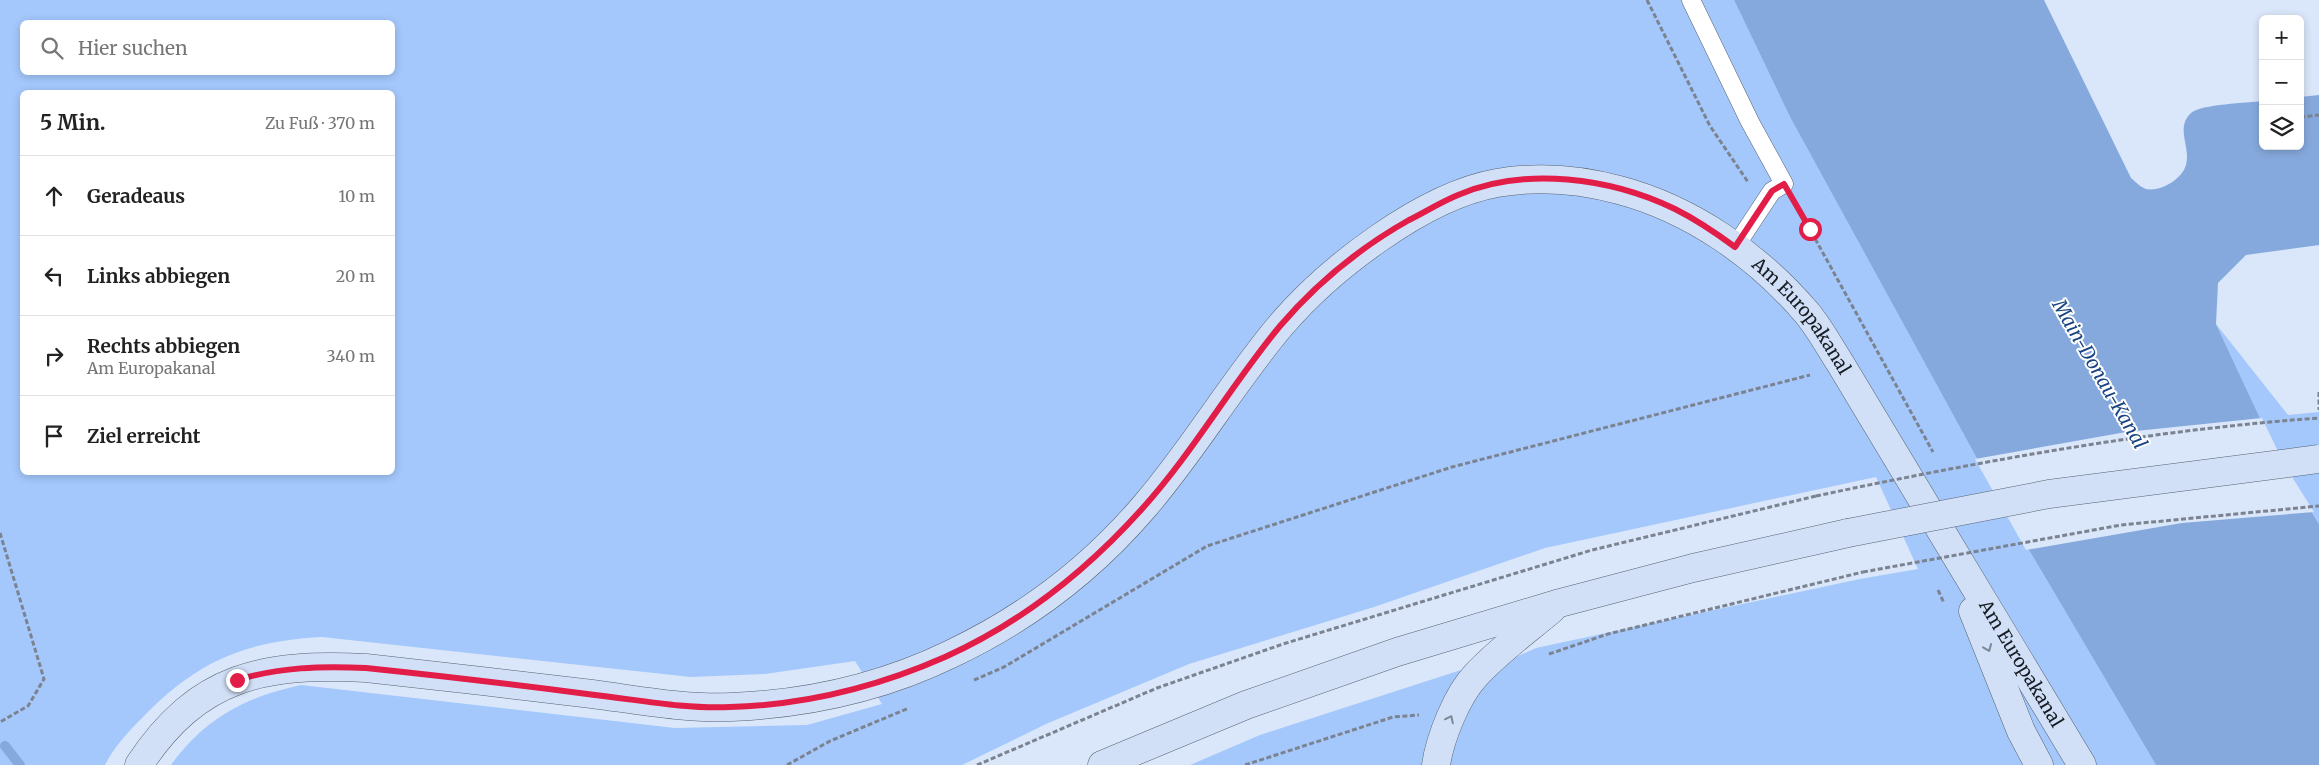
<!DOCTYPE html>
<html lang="de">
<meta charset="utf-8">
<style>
:root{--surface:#fff;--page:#f2f2f2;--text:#222;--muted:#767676;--line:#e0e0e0}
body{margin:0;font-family:Merriweather,serif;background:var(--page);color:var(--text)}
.controls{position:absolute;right:15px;top:15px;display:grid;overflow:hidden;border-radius:8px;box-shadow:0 2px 8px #0003}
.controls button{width:45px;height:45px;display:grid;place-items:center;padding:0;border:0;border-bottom:1px solid var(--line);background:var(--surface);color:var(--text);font:25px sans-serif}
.stop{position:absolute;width:15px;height:15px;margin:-11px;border:4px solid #e11d48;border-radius:50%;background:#fff}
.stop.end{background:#e11d48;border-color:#fff;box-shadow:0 1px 5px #0008}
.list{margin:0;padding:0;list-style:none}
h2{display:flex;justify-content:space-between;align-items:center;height:65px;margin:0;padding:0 20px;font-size:21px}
h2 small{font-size:16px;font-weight:400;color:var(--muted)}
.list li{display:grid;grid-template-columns:32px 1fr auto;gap:15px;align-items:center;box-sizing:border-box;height:80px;padding:0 20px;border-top:1px solid var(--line)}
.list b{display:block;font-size:19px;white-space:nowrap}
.list p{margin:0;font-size:16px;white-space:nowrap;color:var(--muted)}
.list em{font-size:16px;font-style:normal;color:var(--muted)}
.icon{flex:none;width:28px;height:28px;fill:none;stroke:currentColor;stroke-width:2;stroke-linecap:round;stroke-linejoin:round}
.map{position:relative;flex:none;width:2319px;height:765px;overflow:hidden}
.search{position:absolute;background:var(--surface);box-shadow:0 2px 8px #0003;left:20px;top:20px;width:375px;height:55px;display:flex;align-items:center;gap:12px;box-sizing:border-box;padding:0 18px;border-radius:8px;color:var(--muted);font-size:19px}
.panel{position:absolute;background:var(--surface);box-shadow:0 2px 8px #0003;left:20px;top:90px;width:375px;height:385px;border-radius:8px}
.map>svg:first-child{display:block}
.green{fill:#a4c8fc;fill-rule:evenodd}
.water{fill:#86a9dd}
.pier{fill:#dae6f9}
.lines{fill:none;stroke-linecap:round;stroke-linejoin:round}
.stream{stroke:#86a9dd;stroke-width:10}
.lane-casing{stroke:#576271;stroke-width:19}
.secondary-casing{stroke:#576271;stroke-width:29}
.path{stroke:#7b8390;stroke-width:3;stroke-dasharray:5 2.5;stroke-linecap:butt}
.lane{stroke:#fff;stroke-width:18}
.secondary{stroke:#d1e0f7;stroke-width:28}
.secondary-bridge-casing{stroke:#576271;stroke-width:29;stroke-linecap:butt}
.path-bridge{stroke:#7b8390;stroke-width:3;stroke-dasharray:5 2.5;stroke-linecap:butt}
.secondary-bridge{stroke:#d1e0f7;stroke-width:28}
.oneway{stroke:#7d8897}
.route{stroke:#e11d48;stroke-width:6}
.labels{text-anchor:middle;stroke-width:4;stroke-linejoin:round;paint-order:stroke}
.street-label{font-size:18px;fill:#171c22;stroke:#fff}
.water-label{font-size:19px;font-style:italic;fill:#1a4583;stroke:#fff}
</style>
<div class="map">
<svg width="2319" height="765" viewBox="0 0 2319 765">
<rect width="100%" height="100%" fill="#dae6f9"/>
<path class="green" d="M 0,0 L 1734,0 L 1790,117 L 2003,506 L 2156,765 L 1190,765 L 1260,735 L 1458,671 L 1516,657 L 1536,648 L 1860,579 L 1918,569 L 1876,477 L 1545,548 L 1374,607 L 1189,664 L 1046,724 L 962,765 L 171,765 C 205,718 245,697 301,685 L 675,728 L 807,725 L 882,704 L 855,661 L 765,674 L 691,677 L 322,637 C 245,641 196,662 143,717 C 128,732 114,747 105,765 L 0,765 ZM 22,22 L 392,22 L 392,72 L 22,72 ZM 22,92 L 392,92 L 392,472 L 22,472 Z
M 2216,324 L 2288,415 L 2319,412 L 2319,524 L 2282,465 Z"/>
<path class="water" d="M 1734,0 L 2044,0 L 2131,178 C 2136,182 2140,187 2146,189 C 2161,192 2182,179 2186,165 C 2191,147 2175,128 2191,113 C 2201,104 2248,103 2263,101 L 2263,146 L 2300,146 L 2300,97 L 2319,95 L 2319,245 L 2246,255 L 2218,283 L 2216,324 L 2282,465 L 2319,524 L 2319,765 L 2156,765 L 2003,506 L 1790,117 Z"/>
<path class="pier" d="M 2262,418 L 2284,464 L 2314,512 L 2182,523 L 2026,550 L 1975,459 L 2126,432 Z"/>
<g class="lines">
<path class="stream" d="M 5,746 L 20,765"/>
<g class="lane-casing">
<path id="lane" d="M 1691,0 L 1750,122 L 1784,184 L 1772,191 L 1735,247"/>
</g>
<g class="secondary-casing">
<g id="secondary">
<path d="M 1973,611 L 2021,731 L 2039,765"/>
<path id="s1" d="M 139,765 C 198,675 264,663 366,668 C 441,676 517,685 592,694 C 638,700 685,709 731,707 C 807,704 883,687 951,654 C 1025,619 1091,569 1144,507 C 1194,449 1232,383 1281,325 C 1329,269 1423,196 1497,183 C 1537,176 1579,179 1619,190 C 1691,209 1757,255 1806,312 C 1819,327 1829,346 1840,363 L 2082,765"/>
<path d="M 1102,765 L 1246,705 L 1397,652 L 1560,603 L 1693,568 L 1848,533"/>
<path d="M 1436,765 C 1440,738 1457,695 1476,675 C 1498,651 1526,631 1551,610"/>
</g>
</g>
<path class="path" d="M 1647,0 L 1710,126 L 1748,182
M 2300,117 L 2319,115
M 2262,122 L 2263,122
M 1797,206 L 1933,452
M 2319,392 L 2319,410
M 0,533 L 44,679 L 28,706 L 0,722
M 1938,590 L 1944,603
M 1549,654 L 1608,634 L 1863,572
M 974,680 L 1004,667 L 1207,546 L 1452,467 L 1810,375
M 787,765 L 830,741 L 909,708
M 977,765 L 1157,688 L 1283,644 L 1592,550 L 1816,496
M 1245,765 L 1393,717 L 1419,715"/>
<use href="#lane" class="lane"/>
<use href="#secondary" class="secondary"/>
<g class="secondary-bridge-casing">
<path id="secondary-bridge" d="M 1848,533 L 2049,494 L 2319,459"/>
</g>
<path class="path-bridge" d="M 1816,496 C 1982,461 2150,430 2319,418
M 1863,572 L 2121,525 L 2319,506"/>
<use href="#secondary-bridge" class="secondary-bridge"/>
</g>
<defs><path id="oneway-chevron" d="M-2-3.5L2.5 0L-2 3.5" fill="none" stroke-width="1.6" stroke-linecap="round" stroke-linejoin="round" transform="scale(1.25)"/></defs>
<g class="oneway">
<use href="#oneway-chevron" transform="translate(1988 648) rotate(68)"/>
<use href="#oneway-chevron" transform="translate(1450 719) rotate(-64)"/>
</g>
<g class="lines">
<path class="route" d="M 237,680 C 280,667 321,666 366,668 C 442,676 519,685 595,695 C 639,700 685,709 730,707 C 804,705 877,687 945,657 C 1021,623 1086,571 1141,510 C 1193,453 1231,385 1280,326 C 1316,284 1361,247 1409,220 C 1425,212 1441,202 1458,195 C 1525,166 1611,178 1675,209 C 1697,220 1716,233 1735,247 L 1772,191 L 1784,184 L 1810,229"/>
</g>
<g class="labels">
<g class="street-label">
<text dy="6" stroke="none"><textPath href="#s1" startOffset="1942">Am Europakanal</textPath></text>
<text dy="6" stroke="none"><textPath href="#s1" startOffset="2354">Am Europakanal</textPath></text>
</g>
<g class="water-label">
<text transform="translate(2100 374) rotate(60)" y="7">Main-Donau-Kanal</text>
</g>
</g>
</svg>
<div class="controls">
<button>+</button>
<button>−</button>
<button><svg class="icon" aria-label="layers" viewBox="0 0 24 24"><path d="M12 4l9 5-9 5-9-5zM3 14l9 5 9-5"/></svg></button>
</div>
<div class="stop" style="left:1810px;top:229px"></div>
<div class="stop end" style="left:237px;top:680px"></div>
<div class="search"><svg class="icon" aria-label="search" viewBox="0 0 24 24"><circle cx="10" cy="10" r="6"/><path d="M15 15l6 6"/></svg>Hier suchen</div>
<section class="panel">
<h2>5 Min.<small>Zu Fuß · 370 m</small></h2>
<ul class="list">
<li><svg class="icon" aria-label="ahead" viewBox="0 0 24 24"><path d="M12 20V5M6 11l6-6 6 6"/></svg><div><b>Geradeaus</b></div><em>10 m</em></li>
<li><svg class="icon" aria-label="left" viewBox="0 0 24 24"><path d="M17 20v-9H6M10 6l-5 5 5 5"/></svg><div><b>Links abbiegen</b></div><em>20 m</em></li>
<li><svg class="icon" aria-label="right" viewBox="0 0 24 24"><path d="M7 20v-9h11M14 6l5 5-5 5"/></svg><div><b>Rechts abbiegen</b><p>Am Europakanal</p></div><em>340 m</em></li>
<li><svg class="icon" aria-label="arrive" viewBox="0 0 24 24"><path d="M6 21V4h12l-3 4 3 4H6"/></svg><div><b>Ziel erreicht</b></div></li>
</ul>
</section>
</div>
